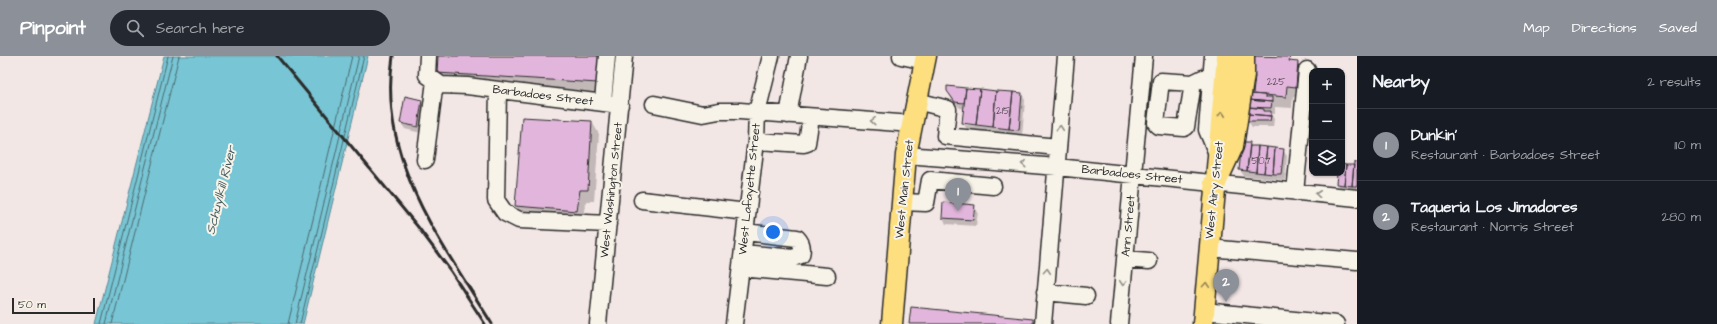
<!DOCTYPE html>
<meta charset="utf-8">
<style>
:root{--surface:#171b24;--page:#242831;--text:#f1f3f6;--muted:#9ea1a6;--line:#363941;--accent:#8c9099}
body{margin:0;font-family:"Architects Daughter",sans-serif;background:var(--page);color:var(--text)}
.controls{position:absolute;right:12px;top:12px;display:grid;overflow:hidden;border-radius:8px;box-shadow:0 1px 3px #0004}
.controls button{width:36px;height:36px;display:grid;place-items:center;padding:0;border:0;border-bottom:1px solid var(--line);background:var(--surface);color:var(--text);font:20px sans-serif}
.scale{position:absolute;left:12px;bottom:10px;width:83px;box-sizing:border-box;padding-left:4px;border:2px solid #2b2b2b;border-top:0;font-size:11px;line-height:14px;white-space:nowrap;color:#2b2b2b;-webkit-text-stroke:3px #f7f3e8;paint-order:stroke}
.you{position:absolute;left:773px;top:176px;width:14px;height:14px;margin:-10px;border:3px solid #fff;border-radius:50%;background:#1a73e8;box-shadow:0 0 0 6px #1a73e833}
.badge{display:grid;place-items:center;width:26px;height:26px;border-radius:50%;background:var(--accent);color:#fff;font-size:13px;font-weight:700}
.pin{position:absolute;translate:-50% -33px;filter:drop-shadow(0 1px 2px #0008)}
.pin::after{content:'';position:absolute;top:21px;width:14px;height:12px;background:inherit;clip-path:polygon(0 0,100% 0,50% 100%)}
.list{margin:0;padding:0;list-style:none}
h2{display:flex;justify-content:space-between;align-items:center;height:52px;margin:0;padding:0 16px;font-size:17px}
h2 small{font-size:13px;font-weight:400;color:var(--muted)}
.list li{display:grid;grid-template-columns:26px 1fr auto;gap:12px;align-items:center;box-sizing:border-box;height:72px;padding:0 16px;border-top:1px solid var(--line)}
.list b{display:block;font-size:15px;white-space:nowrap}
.list p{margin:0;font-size:13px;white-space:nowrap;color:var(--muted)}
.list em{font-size:13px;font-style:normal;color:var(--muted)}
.icon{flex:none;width:22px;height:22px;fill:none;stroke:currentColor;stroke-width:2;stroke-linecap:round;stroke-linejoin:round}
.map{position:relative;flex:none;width:1357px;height:268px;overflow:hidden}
header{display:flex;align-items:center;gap:24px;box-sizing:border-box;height:56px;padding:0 20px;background:var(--accent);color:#fff}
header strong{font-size:19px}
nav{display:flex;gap:22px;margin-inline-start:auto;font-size:14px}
.search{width:280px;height:36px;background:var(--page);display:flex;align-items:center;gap:10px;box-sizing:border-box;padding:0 14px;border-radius:22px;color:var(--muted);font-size:15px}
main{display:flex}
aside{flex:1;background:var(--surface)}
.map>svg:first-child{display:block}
.water{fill:#78c6d5;stroke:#598891}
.shadow{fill:#0003;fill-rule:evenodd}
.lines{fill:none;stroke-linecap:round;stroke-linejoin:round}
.shore{stroke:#4a696f;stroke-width:1}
.building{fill:#e2b6dc;stroke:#2b2b2b}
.minor-casing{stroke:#2b2b2b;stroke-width:19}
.major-casing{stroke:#2b2b2b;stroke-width:23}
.highway-casing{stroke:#2b2b2b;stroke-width:25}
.minor{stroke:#f7f3e8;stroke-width:16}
.major{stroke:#fddf80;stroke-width:20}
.highway{stroke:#fddf80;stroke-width:22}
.rail{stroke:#2b2b2b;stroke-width:3}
.oneway{stroke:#948556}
.oneway2{stroke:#918f8a}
.labels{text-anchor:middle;stroke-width:4;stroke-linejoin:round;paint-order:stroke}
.number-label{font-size:10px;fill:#594e57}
.street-label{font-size:12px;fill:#2b2b2b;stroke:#f7f3e8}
.water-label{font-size:13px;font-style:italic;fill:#425a5e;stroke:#f7f3e8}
</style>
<header>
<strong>Pinpoint</strong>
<div class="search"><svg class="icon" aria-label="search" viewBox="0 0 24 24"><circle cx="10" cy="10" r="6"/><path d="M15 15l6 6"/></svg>Search here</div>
<nav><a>Map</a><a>Directions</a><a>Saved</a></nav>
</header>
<main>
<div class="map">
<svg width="1357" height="268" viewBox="0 0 1357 268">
<rect width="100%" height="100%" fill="#f3e7e6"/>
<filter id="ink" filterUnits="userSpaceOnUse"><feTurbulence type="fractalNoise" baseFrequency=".025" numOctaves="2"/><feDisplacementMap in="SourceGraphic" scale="8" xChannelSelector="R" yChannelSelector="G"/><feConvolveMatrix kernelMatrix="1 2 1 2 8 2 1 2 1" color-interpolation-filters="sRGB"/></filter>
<g filter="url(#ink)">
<path class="water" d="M 164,0 L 368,0 L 303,268 L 96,268 Z"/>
<path class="shadow" d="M 439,0 L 608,0 L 605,38 L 444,28 L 438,16 Z
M 1251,0 L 1289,2 L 1291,6 L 1298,7 L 1305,18 L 1302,42 L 1293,41 L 1292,52 L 1275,51 L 1275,58 L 1271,58 L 1274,63 L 1273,71 L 1252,71 L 1248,65 L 1250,39 L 1255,39 L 1255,30 L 1249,19 Z
M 948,31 L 1022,38 L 1025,44 L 1022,80 L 982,78 L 981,75 L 967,73 L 963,67 L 965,53 L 960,52 L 951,42 L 948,35 ZM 966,67 L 981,68 L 981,70 L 966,69 Z
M 421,45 L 425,51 L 421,77 L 405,73 L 401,67 Z
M 592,66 L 599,78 L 594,145 L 586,145 L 584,166 L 523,161 L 516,150 Z
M 1250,87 L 1251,91 L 1283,94 L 1287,100 L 1285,124 L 1244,120 L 1240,114 Z
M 1357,108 L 1357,136 L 1341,134 L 1337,128 L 1338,117 L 1342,117 L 1342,109 L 1355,110 Z
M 974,150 L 978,156 L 976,170 L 946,168 L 943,161 Z"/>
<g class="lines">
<path class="shore" d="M 101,268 L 168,0
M 106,268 L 173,0
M 112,268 L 179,0
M 288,268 L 352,0
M 295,268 L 359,0
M 300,268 L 364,0"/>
</g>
<path class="building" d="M 438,0 L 601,0 L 598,27 L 437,17 Z
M 1250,0 L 1290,1 L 1289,5 L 1298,6 L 1296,31 L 1287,30 L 1286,41 L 1253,38 L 1255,20 L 1248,19 Z
M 947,30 L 966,32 L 964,47 L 955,46 L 947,35 Z
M 966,32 L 980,33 L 976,69 L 962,67 Z
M 980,33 L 996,35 L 993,71 L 976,69 Z
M 996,35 L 1013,36 L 1009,73 L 993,71 Z
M 1013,36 L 1022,37 L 1019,74 L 1009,73 Z
M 1249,38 L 1265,39 L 1265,41 L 1272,41 L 1272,46 L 1249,44 Z
M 405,40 L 422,44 L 418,71 L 400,67 Z
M 1249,44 L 1272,46 L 1271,52 L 1248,51 Z
M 1248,51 L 1264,53 L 1264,55 L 1271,55 L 1271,60 L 1248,58 Z
M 1248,58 L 1271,60 L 1270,65 L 1247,65 Z
M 522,61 L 592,65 L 588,134 L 580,134 L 577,155 L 515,150 Z
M 1242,86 L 1250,86 L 1247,115 L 1239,114 Z
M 1250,90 L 1258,90 L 1256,116 L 1247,115 Z
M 1258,90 L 1267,91 L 1264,117 L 1256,116 Z
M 1267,91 L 1275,92 L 1273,118 L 1264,117 Z
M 1275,92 L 1284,93 L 1281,118 L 1273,118 Z
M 1354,106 L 1357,107 L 1357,130 L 1352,130 Z
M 1342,108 L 1346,109 L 1344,129 L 1336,128 L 1337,117 L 1342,117 Z
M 1346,109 L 1354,109 L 1352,130 L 1344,129 Z
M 943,146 L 975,149 L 973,164 L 942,162 Z
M 911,251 L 1033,263 L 1033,268 L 909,268 Z"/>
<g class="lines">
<g class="minor-casing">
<path id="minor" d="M 428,0 L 427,19 L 441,29 L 467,30 L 620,49
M 901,0 L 925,5
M 1213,0 L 1207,74 L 1218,100
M 1193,27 L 1161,25 L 1156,67 L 1159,70 L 1184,72 L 1186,71 L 1193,27 L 1203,22 L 1211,23
M 498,34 L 496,144 L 505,157 L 519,164 L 608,168
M 917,45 L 948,53 L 945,80 L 1058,91
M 603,46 L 607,0
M 654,48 L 703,58 L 719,55 L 740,55 L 912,68
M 788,59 L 799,0
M 756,85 L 804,88 L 807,87 L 811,61
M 906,99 L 1057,111 L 1357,142
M 425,104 L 435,25
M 1295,136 L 1307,14
M 642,144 L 747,156
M 902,146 L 926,147 L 930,124 L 993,130
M 1209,192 L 1357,205
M 743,197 L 793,202 L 801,199 C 803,192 802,187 797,182 L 745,176
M 1125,203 L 1149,205
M 741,212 L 827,220
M 1045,236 L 1086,240
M 1204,255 L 1336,268
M 598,268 L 624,0
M 734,268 L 756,85 L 757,56 L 771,0
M 1043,268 L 1066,0
M 1119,268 L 1144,0"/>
</g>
<g class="major-casing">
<path id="major" d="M 892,268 L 906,99 L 926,0
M 1203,268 L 1227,0"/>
</g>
<g class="highway-casing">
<path id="highway" d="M 1215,127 L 1232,90 L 1243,18 L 1243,0"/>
</g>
<use href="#minor" class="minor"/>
<use href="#major" class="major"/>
<use href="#highway" class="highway"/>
<path class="rail" d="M 277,0 L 418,171 L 450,214 L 485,268
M 393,0 C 377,104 441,185 492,268"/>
</g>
<defs><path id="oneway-chevron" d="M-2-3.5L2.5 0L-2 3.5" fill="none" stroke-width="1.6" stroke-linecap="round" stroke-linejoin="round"/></defs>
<g class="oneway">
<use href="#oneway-chevron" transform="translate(1222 58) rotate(-85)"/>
<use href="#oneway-chevron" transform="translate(1206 229) rotate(-86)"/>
</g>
<g class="oneway2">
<use href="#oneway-chevron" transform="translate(873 65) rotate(-176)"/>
<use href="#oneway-chevron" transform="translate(1060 72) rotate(-85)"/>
<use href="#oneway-chevron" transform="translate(1024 108) rotate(-176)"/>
<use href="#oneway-chevron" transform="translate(1318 138) rotate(-174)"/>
<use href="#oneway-chevron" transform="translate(1047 215) rotate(-85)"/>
<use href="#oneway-chevron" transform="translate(1123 227) rotate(95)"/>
</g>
</g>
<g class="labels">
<g class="number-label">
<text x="1276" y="29">225</text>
<text x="1003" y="58">215</text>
<text x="1261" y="108">507</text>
</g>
<g class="street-label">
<text transform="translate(543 39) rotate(7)" y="4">Barbadoes Street</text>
<text transform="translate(1132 118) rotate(6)" y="4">Barbadoes Street</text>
<text transform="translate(749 133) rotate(-84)" y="4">West Lafayette Street</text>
<text transform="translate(904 133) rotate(-84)" y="4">West Main Street</text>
<text transform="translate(611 134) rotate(-84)" y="4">West Washington Street</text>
<text transform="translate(1214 134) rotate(-84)" y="4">West Airy Street</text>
<text transform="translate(1128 170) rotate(-85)" y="4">Ann Street</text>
</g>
<g class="water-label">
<text transform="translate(220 134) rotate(-76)" y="5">Schuylkill River</text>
</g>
</g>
</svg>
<div class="controls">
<button>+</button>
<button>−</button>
<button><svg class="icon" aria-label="layers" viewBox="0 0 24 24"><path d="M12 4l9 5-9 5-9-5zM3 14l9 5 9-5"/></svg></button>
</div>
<div class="scale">50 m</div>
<div class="you"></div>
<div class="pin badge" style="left:958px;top:155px">1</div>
<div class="pin badge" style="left:1226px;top:246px">2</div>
</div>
<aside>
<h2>Nearby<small>2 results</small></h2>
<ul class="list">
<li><span class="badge">1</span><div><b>Dunkin'</b><p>Restaurant · Barbadoes Street</p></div><em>110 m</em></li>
<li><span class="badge">2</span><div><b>Taqueria Los Jimadores</b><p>Restaurant · Norris Street</p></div><em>280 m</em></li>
</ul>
</aside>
</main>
